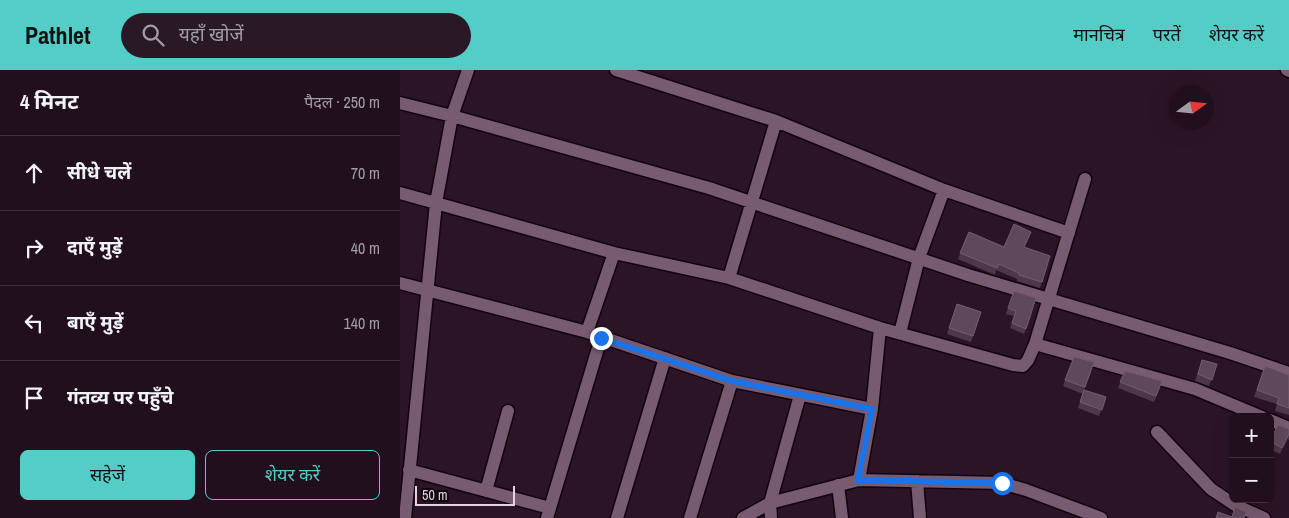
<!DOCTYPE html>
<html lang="hi">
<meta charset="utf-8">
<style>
:root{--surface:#210f1d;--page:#291826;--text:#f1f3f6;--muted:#a29ca4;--line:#3e2f3b;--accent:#54cdc7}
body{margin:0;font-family:"Archivo Narrow","Noto Sans Devanagari",sans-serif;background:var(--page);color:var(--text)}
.controls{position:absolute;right:15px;bottom:15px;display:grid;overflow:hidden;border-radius:8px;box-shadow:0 5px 20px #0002}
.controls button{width:45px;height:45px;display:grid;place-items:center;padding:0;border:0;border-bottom:1px solid var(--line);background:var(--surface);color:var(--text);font:25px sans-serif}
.compass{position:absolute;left:769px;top:15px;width:45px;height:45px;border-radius:50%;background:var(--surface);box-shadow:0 5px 20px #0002;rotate:75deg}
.scale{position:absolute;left:15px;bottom:12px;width:100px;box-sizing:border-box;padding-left:5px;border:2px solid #e3d3df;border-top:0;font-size:14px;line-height:18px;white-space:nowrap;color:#e3d3df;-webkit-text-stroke:4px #0e050c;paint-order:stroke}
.stop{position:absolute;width:15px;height:15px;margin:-11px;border:4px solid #1a73e8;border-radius:50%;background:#fff}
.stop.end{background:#1a73e8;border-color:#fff;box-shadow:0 1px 5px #0008}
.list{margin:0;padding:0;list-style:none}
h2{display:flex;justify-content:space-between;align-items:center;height:65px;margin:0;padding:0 20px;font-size:21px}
h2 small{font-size:16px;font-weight:400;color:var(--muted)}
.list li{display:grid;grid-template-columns:32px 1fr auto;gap:15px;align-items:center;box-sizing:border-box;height:75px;padding:0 20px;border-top:1px solid var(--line)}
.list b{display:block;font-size:19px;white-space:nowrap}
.list em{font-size:16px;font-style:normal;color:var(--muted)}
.actions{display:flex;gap:10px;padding:15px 20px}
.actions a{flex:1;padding:11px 0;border:1px solid var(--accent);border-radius:8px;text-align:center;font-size:18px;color:var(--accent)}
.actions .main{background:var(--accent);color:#111}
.icon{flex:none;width:28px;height:28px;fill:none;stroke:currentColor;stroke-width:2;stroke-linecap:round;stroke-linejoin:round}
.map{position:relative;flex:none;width:889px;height:448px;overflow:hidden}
header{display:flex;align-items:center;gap:30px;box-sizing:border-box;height:70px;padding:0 25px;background:var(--accent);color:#111}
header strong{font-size:24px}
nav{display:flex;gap:28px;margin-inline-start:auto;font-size:18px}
.search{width:350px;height:45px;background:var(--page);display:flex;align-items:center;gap:12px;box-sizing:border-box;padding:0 18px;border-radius:28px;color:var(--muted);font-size:19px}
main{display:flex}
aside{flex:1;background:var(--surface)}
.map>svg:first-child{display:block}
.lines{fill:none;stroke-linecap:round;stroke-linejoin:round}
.street-casing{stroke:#130210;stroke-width:15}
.street{stroke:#775b71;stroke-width:12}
.wall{fill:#4f374a}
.shaded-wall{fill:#3a2235}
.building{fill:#5f485a;stroke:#745d6f}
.route{stroke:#1a73e8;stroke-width:6}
</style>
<header>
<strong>Pathlet</strong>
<div class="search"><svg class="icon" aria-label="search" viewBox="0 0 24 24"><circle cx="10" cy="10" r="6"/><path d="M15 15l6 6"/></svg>यहाँ खोजें</div>
<nav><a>मानचित्र</a><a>परतें</a><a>शेयर करें</a></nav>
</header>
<main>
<aside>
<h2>4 मिनट<small>पैदल · 250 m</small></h2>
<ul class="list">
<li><svg class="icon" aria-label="ahead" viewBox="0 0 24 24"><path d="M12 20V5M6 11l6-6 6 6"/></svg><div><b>सीधे चलें</b></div><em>70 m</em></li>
<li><svg class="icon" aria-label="right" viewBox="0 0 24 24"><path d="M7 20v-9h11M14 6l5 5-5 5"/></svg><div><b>दाएँ मुड़ें</b></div><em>40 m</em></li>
<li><svg class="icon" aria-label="left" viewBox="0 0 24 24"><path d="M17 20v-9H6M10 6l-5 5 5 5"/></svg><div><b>बाएँ मुड़ें</b></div><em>140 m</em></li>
<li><svg class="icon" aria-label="arrive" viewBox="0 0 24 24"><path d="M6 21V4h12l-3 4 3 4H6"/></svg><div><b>गंतव्य पर पहुँचे</b></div></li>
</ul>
<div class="actions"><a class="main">सहेजें</a><a>शेयर करें</a></div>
</aside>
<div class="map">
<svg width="889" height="448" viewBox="0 0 889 448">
<rect width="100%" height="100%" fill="#2c1427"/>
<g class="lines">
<g class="street-casing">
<path id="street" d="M 216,0 L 376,51 L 544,120 L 669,163
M 887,0 L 889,1
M 0,33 L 52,46 L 309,118 L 568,205 L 830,283 L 889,303
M 0,123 L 214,183 L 329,208 L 480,258 L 472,339 L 459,410
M 329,208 L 376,51
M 0,213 L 187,262 L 332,311 L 472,339
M 480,258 L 613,295 L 623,296 L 628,290 L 635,274 L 795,319 L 862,347
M 187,262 L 214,183
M 500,263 L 519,188 L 544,120
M 635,274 L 685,109
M 870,350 L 889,358
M 757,362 L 811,419 L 835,435 L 864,448
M 9,400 L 150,438
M 517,411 L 520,448
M 438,415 L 442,448
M 86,421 L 108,341
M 5,448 L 36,133 L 52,46 L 68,0
M 147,448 L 201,268
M 217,448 L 265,288
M 290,448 L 332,311
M 343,448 L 370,433 L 459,410 L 602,413 L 626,420 L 701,448
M 371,448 L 370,433 L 400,325"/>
</g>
<use href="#street" class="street"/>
</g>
<path class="wall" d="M 569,162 L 604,177 L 631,162 L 624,177 L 650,186 L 640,218 L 617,211 L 617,209 L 596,200 L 595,205 L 558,189 Z
M 614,221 L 626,259 L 624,264 L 610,258 L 614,246 L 606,244 Z
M 557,234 L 581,242 L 571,272 L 547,264 Z
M 674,287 L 694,292 L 684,320 L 706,327 L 699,346 L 678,338 L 684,321 L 683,324 L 663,316 Z
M 802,290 L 817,294 L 809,316 L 795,311 Z
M 865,296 L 889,305 L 889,345 L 875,341 L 877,334 L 854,327 Z
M 725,301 L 762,311 L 754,332 L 718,318 Z
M 889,359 L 889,370 L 888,369 L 880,384 L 870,379 L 870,370 Z"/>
<path class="shaded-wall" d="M 889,364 L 888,369 L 880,384 L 882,378 Z"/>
<path class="building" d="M 614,154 L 631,162 L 624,177 L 650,186 L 642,212 L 619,205 L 619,203 L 599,194 L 597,198 L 560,183 L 569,162 L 604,177 Z
M 614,221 L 636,228 L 626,259 L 612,253 L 616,241 L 608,238 Z
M 557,234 L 581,242 L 573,266 L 549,258 Z
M 674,287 L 694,292 L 685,317 L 665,310 Z
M 802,290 L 817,294 L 812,310 L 798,304 Z
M 865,296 L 889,305 L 889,338 L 877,334 L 879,328 L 857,320 Z
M 725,301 L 762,311 L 756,326 L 720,312 Z
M 684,320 L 706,327 L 702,340 L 680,332 Z
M 878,355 L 889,359 L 889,364 L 882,378 L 870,371 Z
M 835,437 L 846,442 L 844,448 L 816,448 L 818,442 L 832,447 Z"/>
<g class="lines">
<path class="route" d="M 201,268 L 332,311 L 472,339 L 458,410 L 602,413"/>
</g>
</svg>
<div class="controls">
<button>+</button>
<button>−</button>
</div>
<svg class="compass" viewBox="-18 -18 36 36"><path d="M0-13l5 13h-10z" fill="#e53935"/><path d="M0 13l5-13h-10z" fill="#a29ca4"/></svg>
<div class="scale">50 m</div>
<div class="stop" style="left:602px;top:413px"></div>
<div class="stop end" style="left:201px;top:268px"></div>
</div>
</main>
